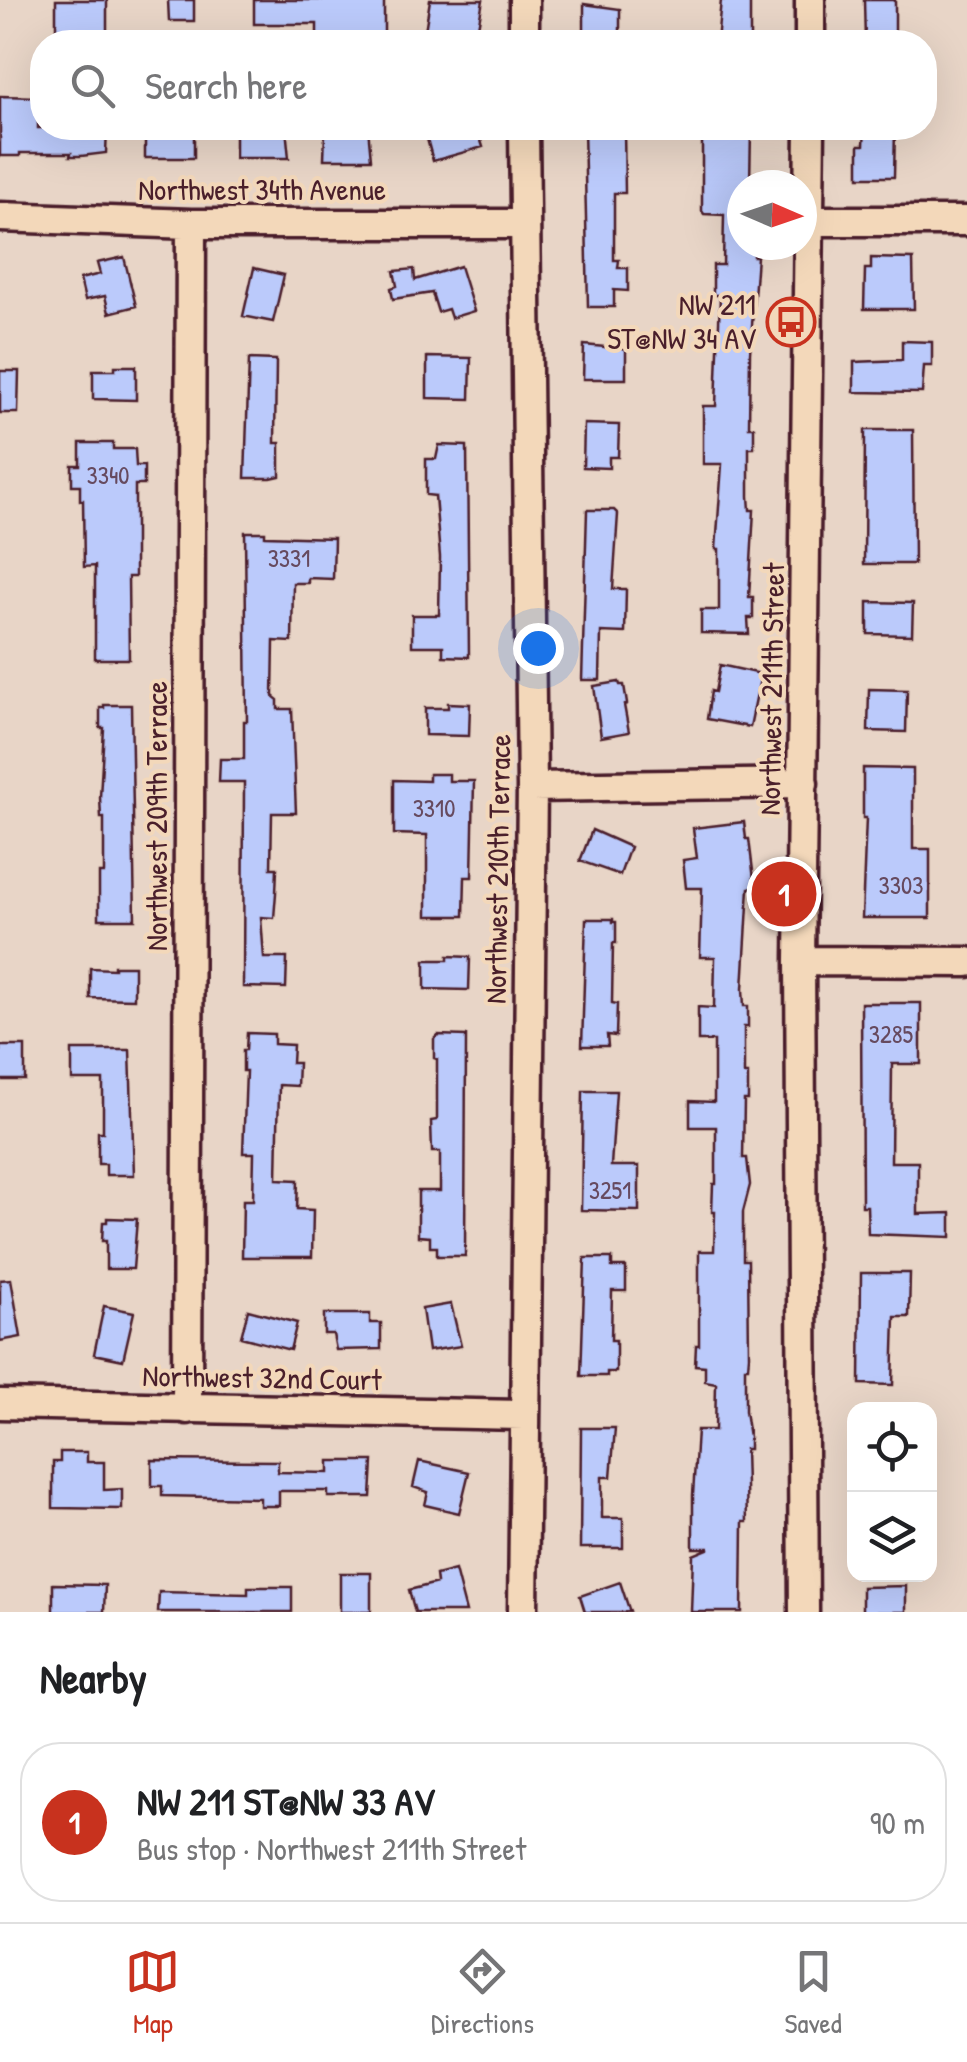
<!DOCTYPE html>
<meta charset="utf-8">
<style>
:root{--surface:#fff;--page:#f2f2f2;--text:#202124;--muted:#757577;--line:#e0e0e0;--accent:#c8321e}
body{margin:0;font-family:"Patrick Hand",sans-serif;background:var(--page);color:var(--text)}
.controls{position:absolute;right:30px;bottom:30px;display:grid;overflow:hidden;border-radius:20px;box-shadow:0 10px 40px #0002}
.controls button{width:90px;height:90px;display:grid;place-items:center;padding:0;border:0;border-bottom:2px solid var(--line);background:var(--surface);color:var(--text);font:50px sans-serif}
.compass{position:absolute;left:727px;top:170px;width:90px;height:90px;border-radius:50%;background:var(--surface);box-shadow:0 10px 40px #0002;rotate:92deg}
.you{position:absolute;left:538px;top:648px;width:35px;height:35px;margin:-25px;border:8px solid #fff;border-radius:50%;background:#1a73e8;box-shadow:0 0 0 15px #1a73e833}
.badge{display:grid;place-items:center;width:65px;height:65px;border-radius:50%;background:var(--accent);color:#fff;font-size:32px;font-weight:700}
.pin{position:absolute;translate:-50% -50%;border:5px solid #fff;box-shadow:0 2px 10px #0006}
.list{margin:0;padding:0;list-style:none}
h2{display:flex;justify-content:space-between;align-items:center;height:130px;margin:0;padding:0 40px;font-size:42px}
h2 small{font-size:32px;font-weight:400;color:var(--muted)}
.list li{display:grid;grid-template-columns:65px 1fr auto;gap:30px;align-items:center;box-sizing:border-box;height:160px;margin:0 20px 20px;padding:0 20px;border:2px solid var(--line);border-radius:40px}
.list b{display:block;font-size:38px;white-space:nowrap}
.list p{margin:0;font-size:32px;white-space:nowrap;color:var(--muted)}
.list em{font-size:32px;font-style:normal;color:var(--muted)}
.icon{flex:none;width:55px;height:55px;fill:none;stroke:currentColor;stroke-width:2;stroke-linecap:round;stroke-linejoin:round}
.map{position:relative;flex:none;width:967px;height:1612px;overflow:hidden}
.search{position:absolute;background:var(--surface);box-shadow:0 10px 40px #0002;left:30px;right:30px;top:30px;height:110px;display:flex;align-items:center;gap:25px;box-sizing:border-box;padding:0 35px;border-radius:40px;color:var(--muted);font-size:38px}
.sheet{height:310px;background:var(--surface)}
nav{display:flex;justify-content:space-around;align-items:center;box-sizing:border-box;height:140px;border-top:2px solid var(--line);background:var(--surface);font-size:28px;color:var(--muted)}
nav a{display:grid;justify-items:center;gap:5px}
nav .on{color:var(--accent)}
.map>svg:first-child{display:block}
.building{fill:#bbcafb;stroke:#4a1f2b;stroke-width:2.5}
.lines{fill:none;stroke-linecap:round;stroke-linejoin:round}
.street-casing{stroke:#4a1f2b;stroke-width:35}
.street{stroke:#f3d8ba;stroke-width:28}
.labels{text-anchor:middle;stroke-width:8;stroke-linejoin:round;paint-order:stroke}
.number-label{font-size:25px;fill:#664a5f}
.street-label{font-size:30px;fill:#4a1f2b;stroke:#f3d8ba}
.poi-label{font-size:30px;fill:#4a1f2b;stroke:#f3d8ba;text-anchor:end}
</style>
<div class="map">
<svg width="967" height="1612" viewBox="0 0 967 1612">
<rect width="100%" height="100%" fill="#e8d5c7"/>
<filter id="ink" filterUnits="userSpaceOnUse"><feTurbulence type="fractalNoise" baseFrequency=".01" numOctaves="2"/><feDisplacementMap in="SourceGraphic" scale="20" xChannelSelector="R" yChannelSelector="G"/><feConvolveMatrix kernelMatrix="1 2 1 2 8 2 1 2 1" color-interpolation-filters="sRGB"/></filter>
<g filter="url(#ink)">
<path class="building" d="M 56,0 L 107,0 L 107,38 L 56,37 Z
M 168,0 L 194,0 L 194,21 L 169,21 Z
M 254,0 L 384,0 L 384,42 L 317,42 L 317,24 L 254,24 Z
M 430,0 L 483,0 L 476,38 L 425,31 Z
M 721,0 L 750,0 L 750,42 L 717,42 Z
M 864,0 L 895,0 L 895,42 L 865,42 Z
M 584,4 L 620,9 L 620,40 L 584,42 Z
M 0,96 L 38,97 L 38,128 L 107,128 L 106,153 L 81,156 L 70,156 L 71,153 L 20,153 L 20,156 L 0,156 Z
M 145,128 L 194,128 L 194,158 L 145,158 Z
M 235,128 L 286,128 L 289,158 L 235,158 Z
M 337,128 L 368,128 L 371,159 L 324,159 L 325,134 L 337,134 Z
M 451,128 L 477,128 L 483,147 L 433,161 L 426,135 Z
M 584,128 L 624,128 L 625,193 L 614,193 L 614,260 L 619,260 L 618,268 L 628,268 L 628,291 L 614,290 L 614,307 L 588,307 Z
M 702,128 L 751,128 L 750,185 L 742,185 L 742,245 L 753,245 L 753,256 L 757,256 L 750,353 L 749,427 L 754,427 L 754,448 L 749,448 L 749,496 L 750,510 L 754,510 L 749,597 L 753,597 L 753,618 L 748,618 L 749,634 L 701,633 L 701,610 L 719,610 L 719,549 L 716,549 L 722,464 L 703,464 L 703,406 L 716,406 L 720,295 L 713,295 L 713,265 L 723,265 L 724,215 L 704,214 L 702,211 Z
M 865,128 L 895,128 L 894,177 L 859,177 L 859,145 L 864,145 Z
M 124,257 L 136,306 L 109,313 L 105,296 L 85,300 L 80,279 L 100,274 L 97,263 Z
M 871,258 L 913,259 L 914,309 L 864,309 L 865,269 L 871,269 Z
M 460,266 L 474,311 L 451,318 L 448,309 L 438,312 L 432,293 L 393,299 L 391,288 L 397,286 L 394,271 L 414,269 L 415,280 Z
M 254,268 L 284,275 L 273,322 L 243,316 Z
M 902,341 L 932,342 L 932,366 L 924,366 L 922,393 L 854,392 L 854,362 L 902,360 Z
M 584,345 L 626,349 L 626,379 L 583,379 Z
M 427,357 L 471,358 L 470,399 L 427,398 Z
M 249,359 L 276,360 L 275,443 L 280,443 L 280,476 L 271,478 L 245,478 Z
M 115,366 L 136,366 L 136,400 L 93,399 L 93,370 L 115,370 Z
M 0,371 L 19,371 L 18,413 L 0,413 Z
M 584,424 L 619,425 L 618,457 L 609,457 L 609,468 L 583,467 Z
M 865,430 L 913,430 L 914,564 L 864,564 Z
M 80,443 L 113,443 L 113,449 L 135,449 L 136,466 L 144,466 L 144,485 L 135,485 L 135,577 L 128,577 L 129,659 L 95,659 L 95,566 L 84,567 L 83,500 L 80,500 L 80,485 L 72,485 L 72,465 L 80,465 Z
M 439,445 L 467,446 L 469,657 L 443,656 L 443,646 L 412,646 L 412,615 L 439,615 L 440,557 L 435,496 L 426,495 L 426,459 L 436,459 Z
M 587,510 L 614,510 L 618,514 L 613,589 L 626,589 L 625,633 L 601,632 L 600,680 L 582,680 Z
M 245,532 L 265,532 L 265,536 L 334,538 L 333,579 L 308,578 L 308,583 L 293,583 L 292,642 L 274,641 L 273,696 L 278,700 L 278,709 L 292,709 L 296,813 L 272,813 L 271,868 L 277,868 L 276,893 L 274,918 L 261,917 L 264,958 L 287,958 L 286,988 L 243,987 L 244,782 L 219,782 L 220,759 L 244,759 L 244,721 L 247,721 Z
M 868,602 L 913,603 L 912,635 L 868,634 Z
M 720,665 L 761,674 L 750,727 L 707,719 L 711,691 L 715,692 Z
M 619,682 L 620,685 L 624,685 L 627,704 L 624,705 L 629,732 L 601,737 L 594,686 Z
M 869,689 L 907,690 L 906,732 L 868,731 Z
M 448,703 L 470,704 L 469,736 L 425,735 L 425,708 L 448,708 Z
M 104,705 L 131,705 L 135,919 L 99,919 L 99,873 L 104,873 L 104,818 L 101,818 L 100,797 L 104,728 L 100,728 L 100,708 L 104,708 Z
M 863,768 L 913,769 L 913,849 L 930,849 L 930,918 L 862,918 L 866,818 L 863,818 Z
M 429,774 L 449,774 L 449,781 L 474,781 L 472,877 L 465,877 L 464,916 L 427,916 L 427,835 L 394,834 L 394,780 L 429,781 Z
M 744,822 L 746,839 L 749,839 L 755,887 L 749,888 L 743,989 L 744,1006 L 748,1006 L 748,1027 L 744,1027 L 744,1074 L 748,1074 L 748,1100 L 744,1100 L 743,1158 L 747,1158 L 750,1185 L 743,1212 L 743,1260 L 748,1260 L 749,1355 L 748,1367 L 745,1367 L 745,1411 L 749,1437 L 749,1449 L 745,1449 L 747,1522 L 743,1522 L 742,1612 L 691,1612 L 693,1555 L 710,1548 L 693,1548 L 693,1495 L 697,1430 L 715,1430 L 716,1383 L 705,1381 L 705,1366 L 695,1365 L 696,1345 L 699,1345 L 699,1251 L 714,1251 L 715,1212 L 712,1212 L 713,1184 L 716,1184 L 716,1127 L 690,1127 L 690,1101 L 714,1102 L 714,1041 L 698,1041 L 698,1007 L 714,1008 L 715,957 L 700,957 L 702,888 L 686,888 L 683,860 L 697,858 L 693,828 Z
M 592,830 L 630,847 L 620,875 L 580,861 Z
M 586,919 L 613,919 L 613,922 L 616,922 L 616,943 L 613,943 L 612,1003 L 617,1004 L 616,1036 L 607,1035 L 608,1046 L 582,1046 Z
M 448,956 L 470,957 L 469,990 L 425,989 L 425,960 L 448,960 Z
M 114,966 L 134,966 L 134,999 L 90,998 L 90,968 L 114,969 Z
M 861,1003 L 921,1003 L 921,1064 L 892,1064 L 891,1162 L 918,1162 L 918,1214 L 951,1213 L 951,1237 L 868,1234 L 867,1206 L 862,1206 Z
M 247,1033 L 274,1034 L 274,1044 L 293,1045 L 292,1063 L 298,1063 L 297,1086 L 279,1085 L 277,1179 L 298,1180 L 297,1209 L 313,1210 L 312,1257 L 242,1257 L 243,1200 L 253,1200 L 254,1153 L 243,1153 L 246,1071 L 243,1071 L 243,1050 L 246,1050 Z
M 438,1035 L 466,1036 L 465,1256 L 437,1256 L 437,1247 L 430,1247 L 430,1237 L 418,1236 L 418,1191 L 440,1191 L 440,1152 L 432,1152 L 431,1121 L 437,1120 L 437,1059 L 434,1058 L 434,1039 Z
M 0,1046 L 25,1046 L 25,1080 L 0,1080 Z
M 72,1050 L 130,1050 L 134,1175 L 106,1175 L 106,1164 L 98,1164 L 98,1132 L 103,1132 L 103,1080 L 72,1080 Z
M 583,1091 L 616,1091 L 611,1166 L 639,1166 L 639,1211 L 581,1210 Z
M 107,1218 L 137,1219 L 133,1269 L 106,1269 L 106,1241 L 102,1241 L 103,1222 L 107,1222 Z
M 585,1258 L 612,1258 L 612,1267 L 626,1267 L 626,1291 L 612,1291 L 611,1340 L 616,1340 L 616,1372 L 607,1372 L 607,1376 L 581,1376 Z
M 861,1273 L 910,1273 L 909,1317 L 895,1317 L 893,1385 L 860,1384 Z
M 11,1279 L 21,1337 L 0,1341 L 0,1280 Z
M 451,1304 L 461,1346 L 428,1351 L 422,1309 Z
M 104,1306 L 134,1312 L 123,1360 L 94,1354 Z
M 248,1310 L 297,1323 L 290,1350 L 241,1337 Z
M 324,1314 L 370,1314 L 370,1323 L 381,1323 L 381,1349 L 336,1350 L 333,1334 L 324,1334 Z
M 581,1428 L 615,1428 L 611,1477 L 602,1477 L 602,1518 L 623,1518 L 623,1548 L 580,1548 Z
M 60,1452 L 87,1452 L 87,1462 L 104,1462 L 104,1490 L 122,1489 L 122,1509 L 53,1508 L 53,1462 L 60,1462 Z
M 152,1460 L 278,1461 L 278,1472 L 329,1473 L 329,1461 L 373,1461 L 371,1497 L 328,1497 L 328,1491 L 279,1491 L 279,1506 L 260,1506 L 260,1498 L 162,1496 L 162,1486 L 152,1486 Z
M 419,1461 L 469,1472 L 459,1513 L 425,1505 L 428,1492 L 413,1487 Z
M 455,1570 L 466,1612 L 415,1612 L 409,1590 L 437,1583 L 436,1575 Z
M 340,1573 L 371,1573 L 371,1612 L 340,1612 Z
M 620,1582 L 630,1612 L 585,1612 L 580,1596 Z
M 53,1584 L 105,1585 L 104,1612 L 53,1612 Z
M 906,1586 L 906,1612 L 862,1612 L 862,1587 Z
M 248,1587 L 292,1587 L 292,1612 L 158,1612 L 159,1592 L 248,1594 Z"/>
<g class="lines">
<g class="street-casing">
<path id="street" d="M 524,0 L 524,42
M 810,0 L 810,42
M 0,217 L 191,224 L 524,224
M 810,221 L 967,221
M 532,787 L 803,783
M 800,961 L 967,962
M 0,1404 L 523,1415
M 187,1409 L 191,224
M 523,1612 L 532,787 L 524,128
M 804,1612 L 800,961 L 810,128"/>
</g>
<use href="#street" class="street"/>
</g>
</g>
<defs>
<g id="bus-ring" transform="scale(2.5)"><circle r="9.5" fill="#f3d8ba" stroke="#c8321e" stroke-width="1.5"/><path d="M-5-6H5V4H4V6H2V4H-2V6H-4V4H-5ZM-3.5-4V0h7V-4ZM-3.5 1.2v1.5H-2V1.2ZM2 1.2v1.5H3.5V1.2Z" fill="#c8321e"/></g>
</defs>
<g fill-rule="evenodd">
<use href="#bus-ring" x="791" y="322"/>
</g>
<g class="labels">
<g class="number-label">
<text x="108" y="484">3340</text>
<text x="289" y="567">3331</text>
<text x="434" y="817">3310</text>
<text x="901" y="894">3303</text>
<text x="891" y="1043">3285</text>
<text x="610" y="1199">3251</text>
</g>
<g class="street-label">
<text x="262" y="200">Northwest 34th Avenue</text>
<text transform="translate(772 689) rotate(-89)" y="10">Northwest 211th Street</text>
<text transform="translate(157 816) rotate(-90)" y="10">Northwest 209th Terrace</text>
<text transform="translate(498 869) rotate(-89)" y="10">Northwest 210th Terrace</text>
<text transform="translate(262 1378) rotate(1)" y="10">Northwest 32nd Court</text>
</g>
<g class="poi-label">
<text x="756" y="315">NW 211<tspan x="756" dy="34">ST@NW 34 AV</tspan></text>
</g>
</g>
</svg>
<div class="controls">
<button><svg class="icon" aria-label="locate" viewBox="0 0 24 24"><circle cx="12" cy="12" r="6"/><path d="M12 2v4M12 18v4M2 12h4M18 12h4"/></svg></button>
<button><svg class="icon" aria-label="layers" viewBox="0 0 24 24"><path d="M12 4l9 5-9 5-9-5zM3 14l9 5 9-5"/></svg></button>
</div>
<svg class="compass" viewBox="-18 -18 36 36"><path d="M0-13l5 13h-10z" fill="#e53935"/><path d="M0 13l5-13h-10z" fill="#757577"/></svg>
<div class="you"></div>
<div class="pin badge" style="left:784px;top:894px">1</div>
<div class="search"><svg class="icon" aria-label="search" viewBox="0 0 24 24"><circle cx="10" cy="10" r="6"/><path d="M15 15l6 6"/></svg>Search here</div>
</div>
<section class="sheet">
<h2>Nearby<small></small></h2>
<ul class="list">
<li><span class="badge">1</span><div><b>NW 211 ST@NW 33 AV</b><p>Bus stop · Northwest 211th Street</p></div><em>90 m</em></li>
</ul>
</section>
<nav>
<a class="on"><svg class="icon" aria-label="map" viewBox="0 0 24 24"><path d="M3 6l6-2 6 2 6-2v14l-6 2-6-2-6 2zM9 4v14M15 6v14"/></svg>Map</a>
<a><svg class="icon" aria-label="directions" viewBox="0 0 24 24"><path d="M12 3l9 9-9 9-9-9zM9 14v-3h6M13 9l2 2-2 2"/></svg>Directions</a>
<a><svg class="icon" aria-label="saved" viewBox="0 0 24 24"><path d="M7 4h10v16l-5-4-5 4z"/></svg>Saved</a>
</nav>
